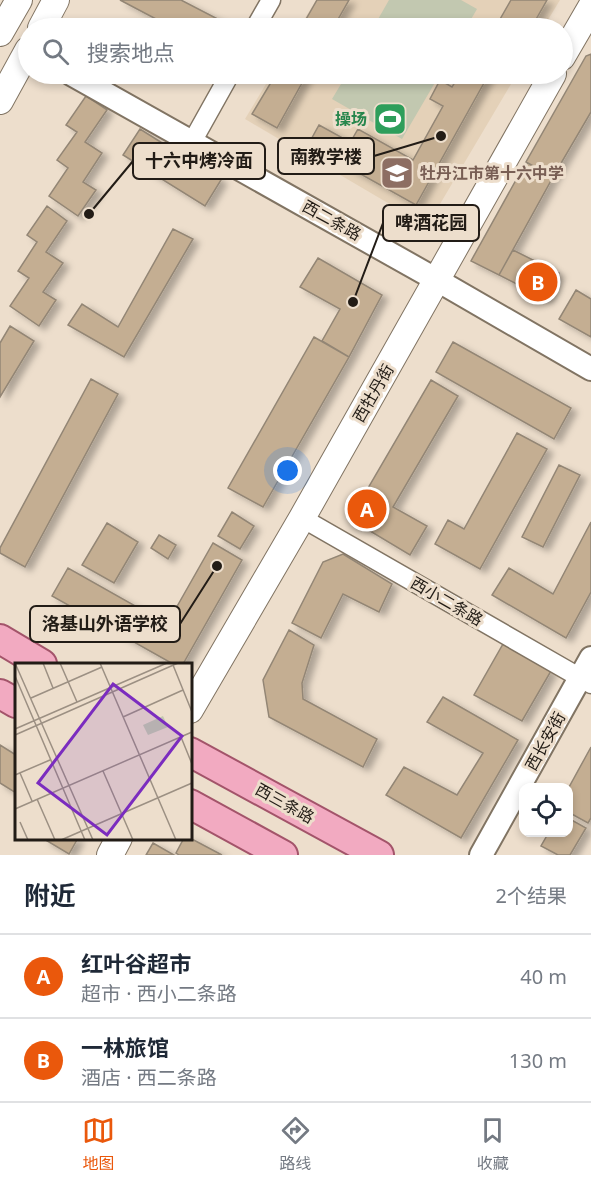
<!DOCTYPE html>
<html lang="zh">
<meta charset="utf-8">
<style>
:root{--surface:#fff;--page:#f6f6f7;--text:#1f2937;--muted:#747a83;--line:#e0e1e3;--accent:#ea580c}
body{margin:0;font-family:"Noto Sans","Noto Sans SC",sans-serif;background:var(--page);color:var(--text)}
.controls{position:absolute;right:18px;bottom:18px;display:grid;overflow:hidden;border-radius:12px;box-shadow:0 3px 9px #0003}
.controls button{width:54px;height:54px;display:grid;place-items:center;padding:0;border:0;border-bottom:2px solid var(--line);background:var(--surface);color:var(--text);font:30px sans-serif}
.you{position:absolute;left:288px;top:471px;width:21px;height:21px;margin:-15px;border:4px solid #fff;border-radius:50%;background:#1a73e8;box-shadow:0 0 0 9px #1a73e833}
.badge{display:grid;place-items:center;width:39px;height:39px;border-radius:50%;background:var(--accent);color:#fff;font-size:20px;font-weight:700}
.pin{position:absolute;translate:-50% -50%;border:3px solid #fff;box-shadow:0 2px 6px #0006}
.list{margin:0;padding:0;list-style:none}
h2{display:flex;justify-content:space-between;align-items:center;height:78px;margin:0;padding:0 24px;font-size:26px}
h2 small{font-size:20px;font-weight:400;color:var(--muted)}
.list li{display:grid;grid-template-columns:39px 1fr auto;gap:18px;align-items:center;box-sizing:border-box;height:84px;padding:0 24px;border-top:2px solid var(--line)}
.list b{display:block;font-size:22px;white-space:nowrap}
.list p{margin:0;font-size:20px;white-space:nowrap;color:var(--muted)}
.list em{font-size:20px;font-style:normal;color:var(--muted)}
.icon{flex:none;width:33px;height:33px;fill:none;stroke:currentColor;stroke-width:2;stroke-linecap:round;stroke-linejoin:round}
.map{position:relative;flex:none;width:591px;height:855px;overflow:hidden}
.search{position:absolute;background:var(--surface);box-shadow:0 3px 9px #0003;left:18px;right:18px;top:18px;height:66px;display:flex;align-items:center;gap:15px;box-sizing:border-box;padding:0 21px;border-radius:33px;color:var(--muted);font-size:22px}
.sheet{height:246px;background:var(--surface)}
nav{display:flex;justify-content:space-around;align-items:center;box-sizing:border-box;height:84px;border-top:2px solid var(--line);background:var(--surface);font-size:16px;color:var(--muted)}
nav a{display:grid;justify-items:center;gap:3px}
nav .on{color:var(--accent)}
.map>svg:first-child{display:block}
.built{fill:#e4d1b8}
.green{fill:#c2c8b0}
.building{fill:#c4ae92;stroke:#938675;stroke-width:1.5;filter:url(#shadow)}
.lines{fill:none;stroke-linecap:round;stroke-linejoin:round}
.minor-casing{stroke:#817463;stroke-width:21}
.tertiary-casing{stroke:#817463;stroke-width:26}
.secondary-casing{stroke:#817463;stroke-width:28}
.primary-casing{stroke:#a3546a;stroke-width:32}
.minor{stroke:#fff;stroke-width:18}
.tertiary{stroke:#fff;stroke-width:22}
.secondary{stroke:#fff;stroke-width:26}
.primary{stroke:#f2aac1;stroke-width:28}
.labels{text-anchor:middle;stroke-width:6;stroke-linejoin:round;paint-order:stroke}
.leisure-label{font-size:16px;font-weight:bold;fill:#27864d;stroke:#eddecc;text-anchor:end}
.education-label{font-size:16px;font-weight:bold;fill:#785e54;stroke:#eddecc;text-anchor:start}
.street-label{font-size:16px;fill:#221c16;stroke:#eddecc}
.inset-road{fill:none;stroke:#9c9083;stroke-width:1.5}
.view{fill:#7b2cbf;fill-opacity:0.15;stroke:#7b2cbf;stroke-width:3}
.inset-edge{fill:none;stroke:#221c16;stroke-width:3}
.leader{fill:none;stroke:#221c16;stroke-width:2}
.callout-dot{fill:#221c16;stroke:#eddecc;stroke-width:2}
.callout{fill:#eddecc;stroke:#221c16;stroke-width:2}
.callout-label{font-size:18px;text-anchor:middle;font-weight:bold;fill:#221c16}
</style>
<div class="map">
<svg width="591" height="855" viewBox="0 0 591 855">
<defs>
<filter id="shadow"><feDropShadow dx="6" dy="4" stdDeviation="3" flood-color="#0004"/></filter>
</defs>
<rect width="100%" height="100%" fill="#eddecc"/>
<path class="built" d="M 316,0 L 560,0 L 543,28 L 299,28 Z
M 272,74 L 517,74 L 427,226 L 245,119 Z"/>
<path class="green" d="M 389,0 L 461,0 L 477,9 L 466,28 L 373,28 Z
M 347,74 L 440,74 L 402,139 L 332,99 Z"/>
<path class="building" d="M 120,0 L 181,0 L 235,28 L 173,28 Z
M 317,0 L 349,0 L 333,28 L 301,28 Z
M 511,0 L 547,0 L 531,28 L 495,28 Z
M 591,54 L 591,112 L 553,177 L 526,162 L 586,56 Z
M 276,74 L 307,74 L 277,128 L 252,114 Z
M 460,74 L 489,74 L 416,205 L 339,162 L 358,129 L 413,160 L 443,106 L 430,99 L 440,80 L 452,87 Z
M 86,96 L 107,110 L 85,142 L 102,153 L 83,182 L 96,190 L 78,216 L 49,196 L 68,168 L 57,160 L 77,132 L 66,125 Z
M 319,125 L 350,142 L 339,162 L 308,145 Z
M 140,129 L 221,180 L 205,206 L 123,155 Z
M 526,162 L 553,177 L 499,275 L 471,261 Z
M 47,206 L 67,221 L 46,252 L 63,263 L 43,292 L 56,300 L 39,326 L 10,306 L 29,278 L 18,271 L 37,242 L 27,235 Z
M 173,229 L 193,239 L 124,357 L 68,325 L 82,304 L 118,327 Z
M 513,250 L 559,273 L 546,299 L 499,275 Z
M 318,258 L 382,295 L 349,357 L 322,341 L 340,309 L 300,287 Z
M 576,290 L 591,299 L 591,337 L 559,319 Z
M 10,326 L 34,341 L 0,397 L 0,343 Z
M 314,337 L 349,357 L 263,507 L 228,488 Z
M 453,342 L 571,408 L 554,439 L 436,372 Z
M 91,379 L 118,394 L 25,567 L 0,553 L 0,548 Z
M 431,380 L 458,396 L 393,507 L 427,526 L 410,555 L 350,519 Z
M 517,433 L 547,449 L 480,569 L 435,544 L 448,520 L 464,529 Z
M 559,465 L 580,475 L 543,547 L 522,537 Z
M 232,512 L 254,526 L 240,549 L 218,536 Z
M 591,522 L 591,592 L 566,638 L 492,595 L 509,568 L 553,594 Z
M 107,523 L 138,542 L 114,583 L 82,565 Z
M 159,535 L 176,545 L 168,559 L 151,548 Z
M 213,543 L 242,560 L 183,664 L 173,664 L 52,596 L 68,568 L 167,624 Z
M 343,554 L 392,584 L 379,612 L 343,594 L 321,638 L 292,623 L 323,562 Z
M 289,630 L 314,645 L 302,683 L 303,699 L 377,739 L 363,767 L 269,717 L 263,680 Z
M 503,644 L 551,671 L 522,721 L 474,695 Z
M 443,697 L 518,740 L 461,838 L 386,795 L 404,767 L 457,795 L 483,753 L 427,722 Z
M 0,745 L 16,755 L 16,793 L 0,783 Z
M 591,747 L 591,818 L 588,823 L 568,812 L 568,789 Z
M 568,818 L 586,828 L 570,855 L 558,855 L 541,846 L 549,832 L 568,832 Z
M 44,838 L 78,838 L 69,854 L 44,839 Z
M 184,838 L 190,838 L 222,855 L 179,855 L 176,853 Z
M 153,843 L 174,855 L 146,855 Z"/>
<g class="lines">
<g class="minor-casing">
<path id="minor" d="M 255,28 L 271,0
M 192,142 L 230,74
M 302,518 L 591,684"/>
</g>
<g class="tertiary-casing">
<path id="tertiary" d="M 71,74 L 437,280 L 591,369
M 481,855 L 591,658"/>
</g>
<g class="secondary-casing">
<path id="secondary" d="M 41,28 L 56,0
M 0,33 L 19,0
M 562,57 L 591,7
M 0,101 L 28,50
M 190,710 L 302,518 L 553,74
M 110,855 L 119,838"/>
</g>
<g class="primary-casing">
<path id="primary" d="M 0,639 L 42,664
M 0,694 L 16,703
M 190,752 L 379,855
M 190,804 L 283,855"/>
</g>
<use href="#minor" class="minor"/>
<use href="#tertiary" class="tertiary"/>
<use href="#secondary" class="secondary"/>
<use href="#primary" class="primary"/>
</g>
<defs>
<g id="stadium-square" transform="scale(1.725)"><rect x="-9" y="-9" width="18" height="18" rx="4" fill="#2e9e5b" stroke="#eddecc"/><path d="M0-5a6.5 5 0 1 0 0 10a6.5 5 0 1 0 0-10ZM-3.5-1.8h7v3.6h-7Z" fill="#fff"/></g>
<g id="school-square" transform="scale(1.725)"><rect x="-9" y="-9" width="18" height="18" rx="4" fill="#8d6e63" stroke="#eddecc"/><path d="M0-5L7-2L0 1L-7-2ZM-4 1L0 2.5L4 1V4Q0 6-4 4Z" fill="#fff"/></g>
</defs>
<g fill-rule="evenodd">
<use href="#stadium-square" x="390" y="119"/>
<use href="#school-square" x="397" y="173"/>
</g>
<g class="labels">
<g class="leisure-label">
<text x="367" y="125">操场</text>
</g>
<g class="education-label">
<text x="420" y="179">牡丹江市第十六中学</text>
</g>
<g class="street-label">
<text transform="translate(332 220) rotate(29)" y="6">西二条路</text>
<text transform="translate(373 393) rotate(-60)" y="6">西牡丹街</text>
<text transform="translate(447 601) rotate(30)" y="6">西小二条路</text>
<text transform="translate(545 741) rotate(-61)" y="6">西长安街</text>
<text transform="translate(285 803) rotate(29)" y="6">西三条路</text>
</g>
</g>
<g transform="translate(15 663)">
<rect width="177" height="177" fill="#eddecc"/>
<path d="M 148,53 L 153,64 L 133,72 L 128,62 Z" fill="#c2c8b0"/>
<path class="inset-road" d="M 0,0 L 78,177M 28,0 L 38,25M 45,0 L 62,39M 85,0 L 161,177M 158,2 L 177,49M 0,13 L 70,177M 16,35 L 87,4M 108,54 L 168,27M 0,66 L 152,0M 0,72 L 163,0M 166,74 L 177,101M 88,108 L 118,177M 5,110 L 17,138M 0,112 L 35,97M 22,136 L 40,177M 0,146 L 177,69M 5,159 L 13,177M 46,177 L 177,120"/>
<path class="view" d="M 98,21 L 167,73 L 92,172 L 23,120 Z"/>
<rect width="177" height="177" class="inset-edge"/>
</g>
<path class="leader" d="M441 136L374 156M89 214L133 161M353 302L383 223M217 566L180 624"/>
<g class="callout-dot">
<circle cx="441" cy="136" r="6"/>
<circle cx="89" cy="214" r="6"/>
<circle cx="353" cy="302" r="6"/>
<circle cx="217" cy="566" r="6"/>
</g>
<g class="callout">
<rect x="278" y="138" width="96" height="36" rx="6"/>
<rect x="133" y="143" width="132" height="36" rx="6"/>
<rect x="383" y="205" width="96" height="36" rx="6"/>
<rect x="30" y="606" width="150" height="36" rx="6"/>
</g>
<g class="callout-label">
<text x="326" y="163">南教学楼</text>
<text x="199" y="167">十六中烤冷面</text>
<text x="431" y="229">啤酒花园</text>
<text x="105" y="630">洛基山外语学校</text>
</g>
</svg>
<div class="controls">
<button><svg class="icon" aria-label="locate" viewBox="0 0 24 24"><circle cx="12" cy="12" r="6"/><path d="M12 2v4M12 18v4M2 12h4M18 12h4"/></svg></button>
</div>
<div class="you"></div>
<div class="pin badge" style="left:367px;top:509px">A</div>
<div class="pin badge" style="left:538px;top:282px">B</div>
<div class="search"><svg class="icon" aria-label="search" viewBox="0 0 24 24"><circle cx="10" cy="10" r="6"/><path d="M15 15l6 6"/></svg>搜索地点</div>
</div>
<section class="sheet">
<h2>附近<small>2个结果</small></h2>
<ul class="list">
<li><span class="badge">A</span><div><b>红叶谷超市</b><p>超市 · 西小二条路</p></div><em>40 m</em></li>
<li><span class="badge">B</span><div><b>一林旅馆</b><p>酒店 · 西二条路</p></div><em>130 m</em></li>
</ul>
</section>
<nav>
<a class="on"><svg class="icon" aria-label="map" viewBox="0 0 24 24"><path d="M3 6l6-2 6 2 6-2v14l-6 2-6-2-6 2zM9 4v14M15 6v14"/></svg>地图</a>
<a><svg class="icon" aria-label="directions" viewBox="0 0 24 24"><path d="M12 3l9 9-9 9-9-9zM9 14v-3h6M13 9l2 2-2 2"/></svg>路线</a>
<a><svg class="icon" aria-label="saved" viewBox="0 0 24 24"><path d="M7 4h10v16l-5-4-5 4z"/></svg>收藏</a>
</nav>
